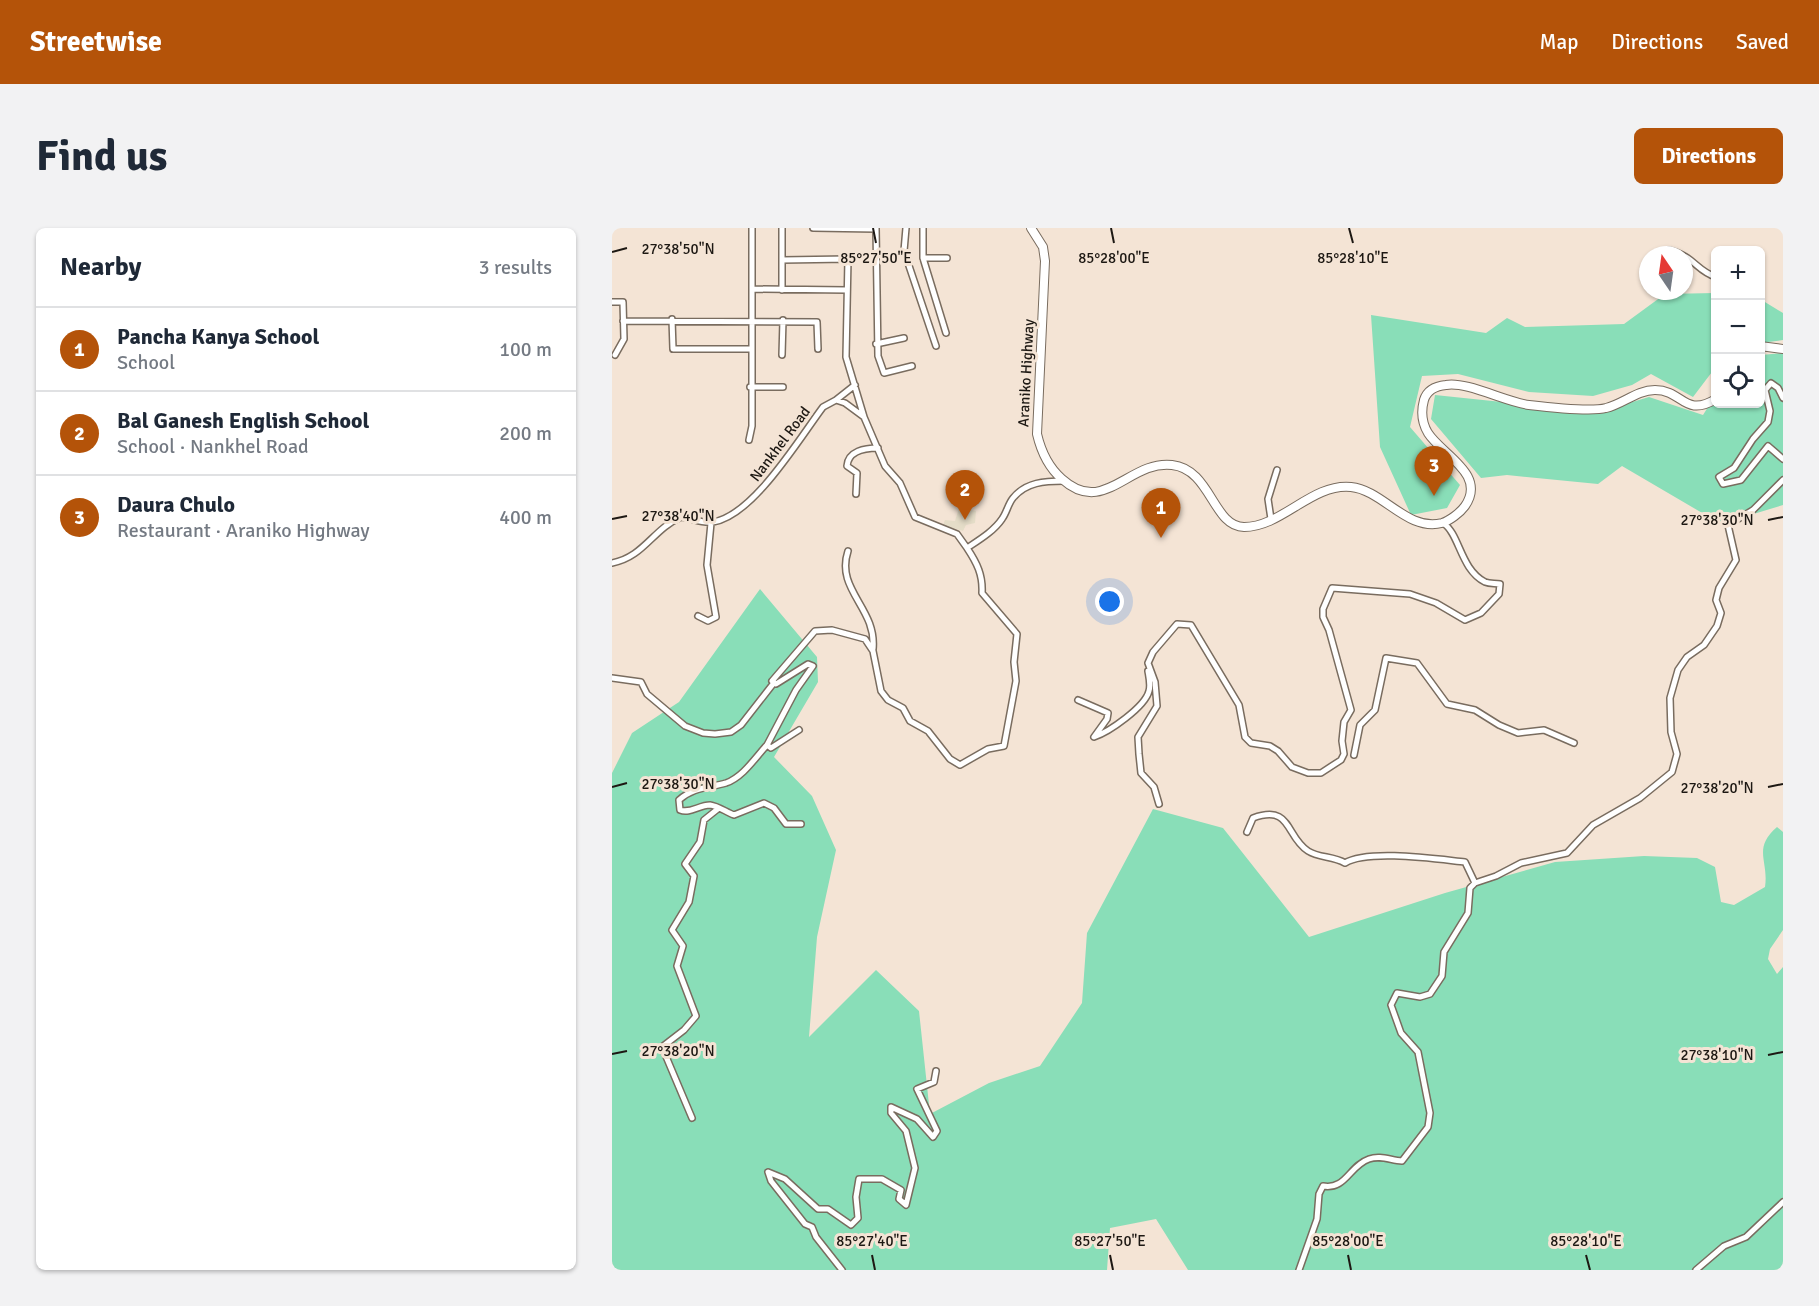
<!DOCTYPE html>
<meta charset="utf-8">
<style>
:root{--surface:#fff;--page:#f2f2f3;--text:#1f2937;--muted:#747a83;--line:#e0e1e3;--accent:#b45309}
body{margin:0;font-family:Signika,sans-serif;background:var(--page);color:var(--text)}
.controls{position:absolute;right:18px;top:18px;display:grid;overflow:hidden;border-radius:9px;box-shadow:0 2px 4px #0004}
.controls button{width:54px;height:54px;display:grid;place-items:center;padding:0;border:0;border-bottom:2px solid var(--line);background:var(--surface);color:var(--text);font:30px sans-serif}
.compass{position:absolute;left:1027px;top:18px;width:54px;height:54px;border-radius:50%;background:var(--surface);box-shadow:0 2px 4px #0004;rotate:347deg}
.you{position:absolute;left:498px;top:374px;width:21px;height:21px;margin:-15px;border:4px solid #fff;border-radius:50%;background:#1a73e8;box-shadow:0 0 0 9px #1a73e833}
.badge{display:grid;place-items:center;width:39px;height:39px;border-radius:50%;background:var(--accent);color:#fff;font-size:20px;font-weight:700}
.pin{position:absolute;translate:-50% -50px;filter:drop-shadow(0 2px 3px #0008)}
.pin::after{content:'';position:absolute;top:32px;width:21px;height:18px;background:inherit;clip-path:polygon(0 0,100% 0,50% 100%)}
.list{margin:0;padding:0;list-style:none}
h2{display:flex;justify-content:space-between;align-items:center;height:78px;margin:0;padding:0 24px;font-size:26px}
h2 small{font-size:20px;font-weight:400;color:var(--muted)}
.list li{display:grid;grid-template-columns:39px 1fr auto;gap:18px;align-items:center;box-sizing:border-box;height:84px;padding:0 24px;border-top:2px solid var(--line)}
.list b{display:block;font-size:22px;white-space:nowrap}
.list p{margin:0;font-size:20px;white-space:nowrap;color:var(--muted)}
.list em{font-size:20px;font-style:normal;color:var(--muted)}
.icon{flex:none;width:33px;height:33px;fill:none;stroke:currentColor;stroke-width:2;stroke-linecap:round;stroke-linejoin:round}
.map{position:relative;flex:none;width:1171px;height:1042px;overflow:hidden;border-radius:9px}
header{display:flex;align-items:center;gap:36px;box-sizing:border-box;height:84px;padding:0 30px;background:var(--accent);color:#fff}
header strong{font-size:28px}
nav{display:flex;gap:33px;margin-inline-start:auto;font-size:21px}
.intro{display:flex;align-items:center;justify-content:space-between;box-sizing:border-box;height:144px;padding:0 36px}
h1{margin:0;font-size:42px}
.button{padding:15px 27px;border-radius:9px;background:var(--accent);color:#fff;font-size:21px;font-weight:700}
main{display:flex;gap:36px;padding:0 36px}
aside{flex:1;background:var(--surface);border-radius:9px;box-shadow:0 2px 4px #0004}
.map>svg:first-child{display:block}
.education{fill:#e5ddc8}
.green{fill:#89deb8}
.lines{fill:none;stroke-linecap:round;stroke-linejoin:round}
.minor-casing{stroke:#796c5f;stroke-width:8}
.trunk-casing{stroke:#796c5f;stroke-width:10}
.minor{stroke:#fff;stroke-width:5}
.trunk{stroke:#fff;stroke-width:8}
.ticks{fill:none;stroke:#1d1813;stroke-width:2}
.labels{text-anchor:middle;stroke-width:6;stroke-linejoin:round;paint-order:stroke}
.street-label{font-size:15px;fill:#1d1813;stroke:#f4e4d5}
.ticks-label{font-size:15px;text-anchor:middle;fill:#1d1813;stroke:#f4e4d5;stroke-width:6;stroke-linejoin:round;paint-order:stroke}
</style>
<header>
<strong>Streetwise</strong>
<nav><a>Map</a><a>Directions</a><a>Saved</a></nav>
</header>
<div class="intro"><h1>Find us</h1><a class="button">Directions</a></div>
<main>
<aside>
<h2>Nearby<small>3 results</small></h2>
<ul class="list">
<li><span class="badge">1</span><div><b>Pancha Kanya School</b><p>School</p></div><em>100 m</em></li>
<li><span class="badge">2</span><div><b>Bal Ganesh English School</b><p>School · Nankhel Road</p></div><em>200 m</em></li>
<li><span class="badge">3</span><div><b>Daura Chulo</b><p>Restaurant · Araniko Highway</p></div><em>400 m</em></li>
</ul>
</aside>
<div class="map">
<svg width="1171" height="1042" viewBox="0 0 1171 1042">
<rect width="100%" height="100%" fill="#f4e4d5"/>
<path class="education" d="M 347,280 L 364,283 L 363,295 L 354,297 L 351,303 L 331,297 L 333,292 L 343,293 Z"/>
<path class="green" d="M 1103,65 L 1103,140 L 1081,169 L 1039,146 L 1020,157 L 981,168 L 917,164 L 846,146 L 810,148 L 798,199 L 848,257 L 835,280 L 799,287 L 768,219 L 759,87 L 874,105 L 895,90 L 913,99 L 1012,96 L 1053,66 Z
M 1148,71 L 1171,85 L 1171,112 L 1149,115 Z
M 1171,125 L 1171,277 L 1109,296 L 1010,238 L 986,256 L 895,247 L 869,250 L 819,191 L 823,167 L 987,184 L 1037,169 L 1091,187 L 1103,168 L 1104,176 L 1148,176 L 1149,127 Z
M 148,361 L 205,429 L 206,454 L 162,529 L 200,568 L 224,622 L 205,709 L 197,809 L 264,742 L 307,783 L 318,886 L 377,855 L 428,838 L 470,775 L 475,705 L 541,581 L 611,600 L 697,709 L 833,665 L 943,634 L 1032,628 L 1085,630 L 1103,639 L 1109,674 L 1122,677 L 1153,659 C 1157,632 1140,621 1165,599 L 1171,604 L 1171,702 L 1158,721 L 1156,731 L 1165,746 L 1171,739 L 1171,1042 L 576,1042 L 544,991 L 498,1000 L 495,1042 L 0,1042 L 0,545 L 20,505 L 67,474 Z"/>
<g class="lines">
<g class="minor-casing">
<path id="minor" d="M 201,0 L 264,1
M 264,0 L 266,128 L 272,145 L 300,138
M 294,0 L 292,23 L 324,118
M 311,0 L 311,30 L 334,105
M 1056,22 C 1083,28 1084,43 1104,49
M 311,30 L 335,30
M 170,32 L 236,31 L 234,129 L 252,189
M 140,61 L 235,62
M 170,62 L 170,0
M 0,74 L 11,74 L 12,111 L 3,127
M 60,91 L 61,121 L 139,121
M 11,93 L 205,94 L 206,121
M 264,116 L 292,110
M 170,127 L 171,92
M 138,159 L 171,159
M 1171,170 L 1166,160 L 1159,155 L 1153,162 L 1158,183 L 1156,194 L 1141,211 L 1122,240 L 1107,249 L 1111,256 L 1129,252 L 1156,218 L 1171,231
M 224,172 L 243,157
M 137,212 L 140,198 L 140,0
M 244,266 L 245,245 L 235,238 C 236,223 253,220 266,220
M 659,291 L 656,271 L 665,242
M 236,323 C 223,362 265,380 261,421
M 0,335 C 32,329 41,301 69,289 C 80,290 90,296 101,294 C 141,288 187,211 211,179 L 224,172 L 233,175 L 252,189 L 273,238 L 288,255 L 303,289 L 345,306 L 355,320 C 367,312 382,303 390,291 C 395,284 396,276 401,270 C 414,254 433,253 452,253
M 86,388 L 96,393 L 104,389 L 95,337 L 99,295
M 0,450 L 29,454 L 35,466 L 73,498 L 91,505 L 103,506 L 119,504 L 129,497 L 161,456
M 466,472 L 496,485 L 495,491 L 482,509 C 497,504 533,479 537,463 C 539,457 537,449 536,443
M 187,502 L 159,520 L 155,517 L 184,462 L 201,438 L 196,436 L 164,456 L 160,453 L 203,403 L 220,402 L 253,411 L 261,423 L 269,463 L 276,472 L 291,480 L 298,493 L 316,503 L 338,531 L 348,537 L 376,521 L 392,518 L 404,453 L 402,434 L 405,406 L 370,365 C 371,347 365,335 355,320
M 155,517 C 143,530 131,549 114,555 C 97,560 81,559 67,572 L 68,582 C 78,586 87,577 98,577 C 106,578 114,584 122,587 L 152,575 L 162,580 L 174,596 L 189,596
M 742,527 L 748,497 L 763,482 L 774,430 L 805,435 L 835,476 L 863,482 L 887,497 L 906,505 L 932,502 L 962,515
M 547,576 L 542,559 L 529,545 L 527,526 L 526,509 L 545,478 L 543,454 L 536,435 L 541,424 L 565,396 L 579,397 L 627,477 L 633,509 L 639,515 L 658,518 L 666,523 L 680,539 L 696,545 L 709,545 L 729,532 L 732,526 L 730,513 L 732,494 L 739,482 L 717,402 L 711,389 L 711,381 L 720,360 L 798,366 L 824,375 L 853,392 L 869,385 L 887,366 L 888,356 C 883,355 878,356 873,354 C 848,341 848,306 831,295
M 635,604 L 641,590 C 680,576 673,608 696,623 C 707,630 721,628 733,635 C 756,621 824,631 853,634 L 863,655 L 884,648 L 909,635 L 955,625 L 981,597 L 1028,570 L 1060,544 L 1065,526 L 1059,504 L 1058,470 L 1066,442 L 1075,429 L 1092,417 L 1105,398 L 1109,385 L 1104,372 L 1107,360 L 1124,332 L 1116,297 L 1141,282 L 1171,252
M 80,890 L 50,819 L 72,802 L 84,788 L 65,738 L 71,718 L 60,702 L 77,674 L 82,648 L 73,636 L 88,614 L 92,592 L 107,580
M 230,1042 L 204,1009 L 200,999 L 193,996 L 159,953 L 156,944 L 173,951 L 206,981 L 216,981 L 239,997 L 246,990 L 244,969 L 247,951 L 270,951 L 289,962 L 287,971 L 294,977 L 303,940 L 294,903 L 279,885 L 279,879 L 305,891 L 321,909 L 325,903 L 305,861 L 322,854 L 324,843
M 687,1042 L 705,991 L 707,966 L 711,958 C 734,962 737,938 757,931 C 768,927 778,932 790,933 L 816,899 L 818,885 L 806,824 L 789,805 L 779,777 L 785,765 L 808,769 L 818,766 L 830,748 L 832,724 L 856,685 L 858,660 L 863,655
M 1084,1042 L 1112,1018 L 1134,1009 L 1171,974"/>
</g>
<g class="trunk-casing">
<path id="trunk" d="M 419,0 L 431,19 L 433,33 L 425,206 C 429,223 436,239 450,251 C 492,289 517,232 560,237 C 599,241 601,299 632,299 C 670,299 700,255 739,259 C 771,262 795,304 830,295 C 837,293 848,285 853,278 C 875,246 830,227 816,205 C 810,195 809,183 812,172 C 815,162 824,158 834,157 C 854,153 894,174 917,177 C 934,179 979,184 994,180 C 1011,176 1025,162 1043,162 C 1071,162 1072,190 1104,171
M 1148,118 L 1171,121"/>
</g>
<use href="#minor" class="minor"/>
<use href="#trunk" class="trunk"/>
</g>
<path class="ticks" d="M 261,0 L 264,15M 499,0 L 502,15M 737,0 L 741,15M 0,24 L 15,20M 0,291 L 15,288M 1156,292 L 1171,289M 0,559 L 15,555M 1156,559 L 1171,556M 0,826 L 15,823M 1156,827 L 1171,824M 260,1027 L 263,1042M 498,1027 L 501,1042M 736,1027 L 739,1042M 974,1027 L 978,1042"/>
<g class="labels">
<g class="street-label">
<text transform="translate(414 145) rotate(-87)" y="5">Araniko Highway</text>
<text transform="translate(168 216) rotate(-53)" y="5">Nankhel Road</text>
</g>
</g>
<g class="ticks-label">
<text x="66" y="26">27°38'50"N</text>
<text x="264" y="35">85°27'50"E</text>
<text x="502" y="35">85°28'00"E</text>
<text x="741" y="35">85°28'10"E</text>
<text x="66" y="293">27°38'40"N</text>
<text x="1105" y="297">27°38'30"N</text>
<text x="66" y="561">27°38'30"N</text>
<text x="1105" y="565">27°38'20"N</text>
<text x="66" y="828">27°38'20"N</text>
<text x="1105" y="832">27°38'10"N</text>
<text x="260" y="1018">85°27'40"E</text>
<text x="498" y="1018">85°27'50"E</text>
<text x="736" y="1018">85°28'00"E</text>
<text x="974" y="1018">85°28'10"E</text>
</g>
</svg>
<div class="controls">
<button>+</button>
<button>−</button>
<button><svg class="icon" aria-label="locate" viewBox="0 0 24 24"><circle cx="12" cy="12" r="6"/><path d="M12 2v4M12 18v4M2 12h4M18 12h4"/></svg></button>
</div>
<svg class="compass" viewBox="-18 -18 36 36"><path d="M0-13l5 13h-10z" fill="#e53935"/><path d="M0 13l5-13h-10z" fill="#747a83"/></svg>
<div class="you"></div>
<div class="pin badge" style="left:549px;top:310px">1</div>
<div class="pin badge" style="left:353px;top:292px">2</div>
<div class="pin badge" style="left:822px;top:268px">3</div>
</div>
</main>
